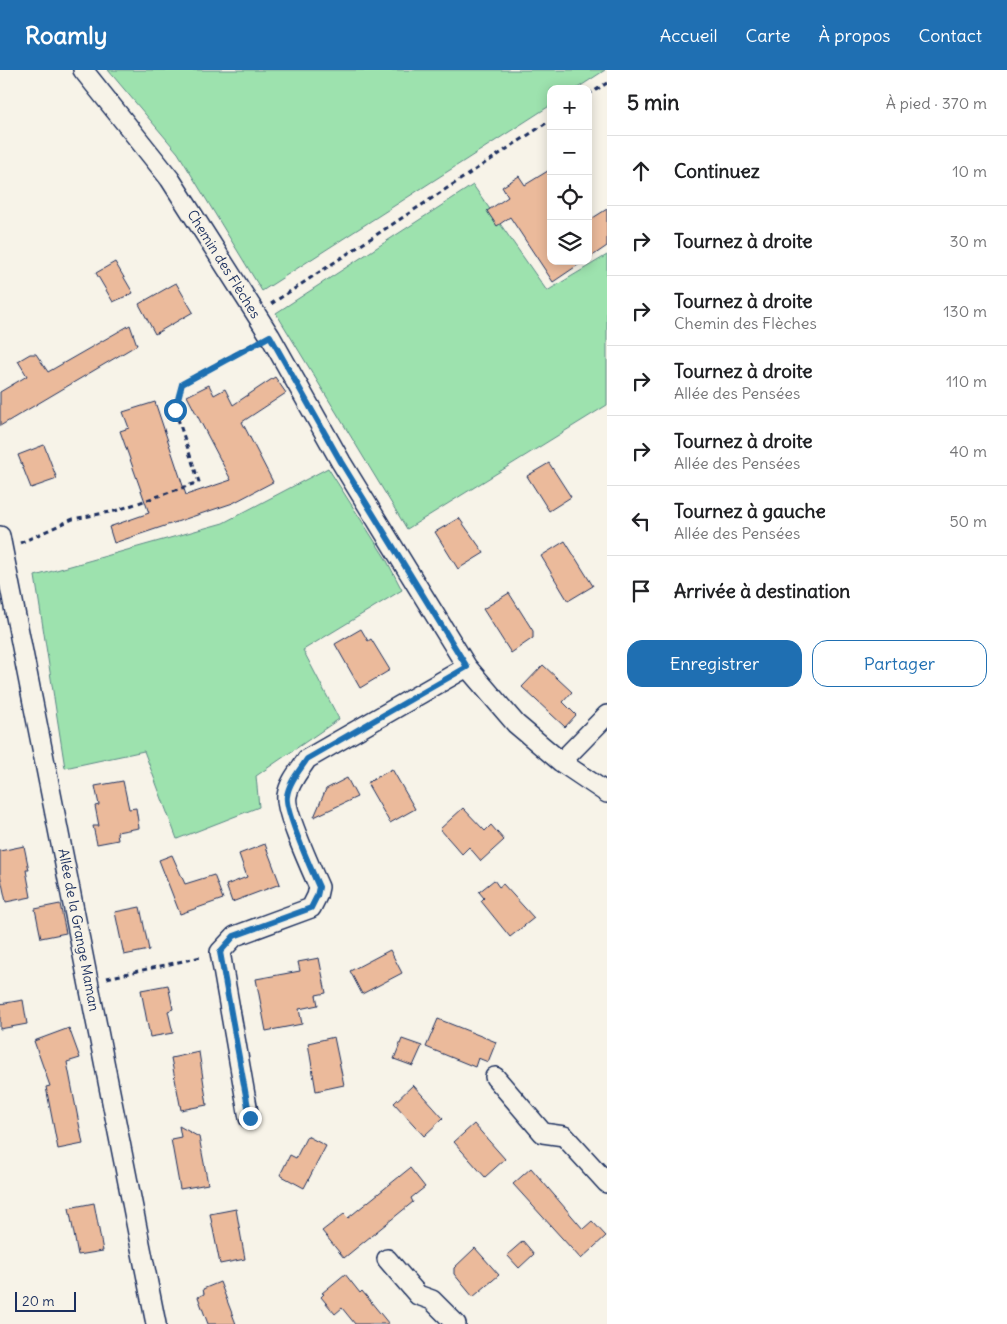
<!DOCTYPE html>
<html lang="fr">
<meta charset="utf-8">
<style>
:root{--surface:#fff;--page:#f6f6f6;--text:#202124;--muted:#757577;--line:#e0e0e0;--accent:#1f6fb2}
body{margin:0;font-family:Delius,sans-serif;background:var(--page);color:var(--text)}
.controls{position:absolute;right:15px;top:15px;display:grid;overflow:hidden;border-radius:10px;box-shadow:0 2px 12px #0003}
.controls button{width:45px;height:45px;display:grid;place-items:center;padding:0;border:0;border-bottom:1px solid var(--line);background:var(--surface);color:var(--text);font:25px sans-serif}
.scale{position:absolute;left:15px;bottom:12px;width:61px;box-sizing:border-box;padding-left:5px;border:2px solid #1b2f5e;border-top:0;font-size:14px;line-height:18px;white-space:nowrap;color:#1b2f5e;-webkit-text-stroke:4px #f7f3e8;paint-order:stroke}
.stop{position:absolute;width:15px;height:15px;margin:-11px;border:4px solid #1f6fb2;border-radius:50%;background:#fff}
.stop.end{background:#1f6fb2;border-color:#fff;box-shadow:0 1px 5px #0008}
.list{margin:0;padding:0;list-style:none}
h2{display:flex;justify-content:space-between;align-items:center;height:65px;margin:0;padding:0 20px;font-size:21px}
h2 small{font-size:16px;font-weight:400;color:var(--muted)}
.list li{display:grid;grid-template-columns:32px 1fr auto;gap:15px;align-items:center;box-sizing:border-box;height:70px;padding:0 20px;border-top:1px solid var(--line)}
.list b{display:block;font-size:19px;white-space:nowrap}
.list p{margin:0;font-size:16px;white-space:nowrap;color:var(--muted)}
.list em{font-size:16px;font-style:normal;color:var(--muted)}
.actions{display:flex;gap:10px;padding:15px 20px}
.actions a{flex:1;padding:11px 0;border:1px solid var(--accent);border-radius:15px;text-align:center;font-size:18px;color:var(--accent)}
.actions .main{background:var(--accent);color:#fff}
.icon{flex:none;width:28px;height:28px;fill:none;stroke:currentColor;stroke-width:2;stroke-linecap:round;stroke-linejoin:round}
.map{position:relative;flex:none;width:607px;height:1254px;overflow:hidden}
header{display:flex;align-items:center;gap:30px;box-sizing:border-box;height:70px;padding:0 25px;background:var(--accent);color:#fff}
header strong{font-size:24px}
nav{display:flex;gap:28px;margin-inline-start:auto;font-size:18px}
main{display:flex}
aside{flex:1;background:var(--surface)}
.map>svg:first-child{display:block}
.green{fill:#9de2ae;stroke:#5c8886}
.building{fill:#ebba9b;stroke:#1b2f5e}
.lines{fill:none;stroke-linecap:round;stroke-linejoin:round}
.minor-casing{stroke:#1b2f5e;stroke-width:22}
.path{stroke:#1b2f5e;stroke-width:3;stroke-dasharray:5 4;stroke-linecap:butt}
.minor{stroke:#f7f3e8;stroke-width:19}
.route{stroke:#1f6fb2;stroke-width:6}
.labels{text-anchor:middle;stroke-width:4.5;stroke-linejoin:round;paint-order:stroke}
.street-label{font-size:14px;fill:#1b2f5e;stroke:#f7f3e8}
</style>
<header>
<strong>Roamly</strong>
<nav><a>Accueil</a><a>Carte</a><a>À propos</a><a>Contact</a></nav>
</header>
<main>
<div class="map">
<svg width="607" height="1254" viewBox="0 0 607 1254">
<rect width="100%" height="100%" fill="#f7f3e8"/>
<filter id="ink" filterUnits="userSpaceOnUse"><feTurbulence type="fractalNoise" baseFrequency=".02" numOctaves="2"/><feDisplacementMap in="SourceGraphic" scale="10" xChannelSelector="R" yChannelSelector="G"/><feConvolveMatrix kernelMatrix="1 2 1 2 8 2 1 2 1" color-interpolation-filters="sRGB"/></filter>
<g filter="url(#ink)">
<path class="green" d="M 108,0 L 605,0 L 576,19 L 551,19 L 551,35 L 262,221 L 178,83 Z
M 473,115 L 547,221 L 607,185 L 607,335 L 407,459 L 276,243 Z
M 328,398 L 386,489 L 402,520 L 303,580 L 339,649 L 256,706 L 259,737 L 177,769 L 144,681 L 65,698 L 35,506 L 223,453 Z"/>
<path class="building" d="M 551,99 L 551,191 L 584,191 L 553,212 L 510,147 L 497,156 L 487,141 L 508,127 L 502,117 L 519,106 L 525,115 Z
M 607,139 L 607,176 L 588,189 L 588,151 Z
M 115,192 L 133,223 L 113,232 L 96,203 Z
M 176,213 L 193,242 L 155,264 L 139,234 Z
M 130,255 L 137,275 L 0,356 L 0,322 L 27,306 L 18,291 L 30,284 L 36,284 L 48,302 Z
M 275,307 L 286,323 L 242,352 L 273,412 L 233,433 L 114,473 L 109,457 L 149,443 L 120,361 L 129,358 L 123,342 L 155,332 L 186,425 L 231,410 L 187,326 L 209,315 L 214,325 L 225,319 L 233,335 Z
M 44,375 L 57,409 L 31,418 L 18,385 Z
M 549,393 L 571,427 L 549,441 L 527,406 Z
M 459,448 L 484,483 L 458,499 L 435,462 Z
M 565,471 L 593,516 L 568,531 L 541,486 Z
M 509,523 L 533,561 L 533,568 L 511,583 L 483,539 Z
M 361,559 L 368,571 L 371,569 L 390,600 L 360,618 L 335,574 Z
M 543,595 L 572,622 L 563,632 L 576,645 L 565,657 L 522,617 Z
M 392,699 L 415,739 L 390,753 L 367,713 Z
M 347,708 L 357,727 L 314,747 L 326,719 Z
M 123,711 L 129,739 L 136,738 L 139,758 L 117,762 L 118,770 L 97,774 L 93,756 L 99,756 L 95,736 L 99,735 L 95,716 Z
M 463,738 L 485,761 L 491,755 L 504,770 L 481,791 L 469,777 L 462,784 L 440,759 Z
M 265,774 L 280,814 L 232,832 L 226,815 L 247,807 L 239,784 Z
M 24,776 L 29,800 L 26,800 L 31,827 L 6,832 L 0,804 L 0,781 Z
M 172,785 L 185,814 L 214,805 L 223,829 L 180,844 L 159,790 Z
M 494,810 L 499,817 L 503,814 L 534,848 L 510,867 L 481,831 L 484,828 L 479,822 Z
M 60,834 L 66,863 L 41,868 L 35,839 Z
M 140,837 L 149,880 L 124,885 L 115,842 Z
M 390,880 L 402,903 L 362,924 L 350,901 Z
M 319,888 L 326,923 L 316,925 L 318,935 L 299,939 L 302,954 L 266,961 L 256,909 L 300,901 L 298,892 Z
M 168,915 L 173,939 L 168,941 L 173,963 L 150,967 L 141,920 Z
M 23,930 L 27,954 L 0,959 L 0,934 Z
M 438,949 L 496,972 L 488,992 L 478,988 L 475,997 L 426,977 Z
M 69,958 L 80,988 L 67,992 L 83,1074 L 58,1079 L 46,1017 L 50,1016 L 34,971 Z
M 334,967 L 344,1015 L 316,1021 L 308,973 Z
M 402,969 L 422,976 L 413,996 L 394,989 Z
M 199,982 L 207,1035 L 181,1040 L 171,988 Z
M 413,1015 L 443,1048 L 424,1066 L 394,1033 Z
M 474,1054 L 505,1089 L 485,1107 L 454,1072 Z
M 179,1056 L 199,1067 L 208,1114 L 180,1119 L 171,1069 L 181,1067 Z
M 307,1066 L 326,1076 L 304,1118 L 280,1105 L 290,1085 L 296,1088 Z
M 410,1098 L 425,1117 L 411,1128 L 413,1132 L 344,1188 L 322,1161 L 344,1144 L 348,1148 Z
M 531,1098 L 583,1159 L 592,1151 L 606,1166 L 581,1189 L 513,1114 Z
M 94,1133 L 103,1181 L 78,1185 L 69,1138 Z
M 236,1139 L 245,1189 L 220,1194 L 210,1144 Z
M 523,1171 L 534,1184 L 519,1198 L 507,1185 Z
M 475,1178 L 499,1205 L 473,1227 L 454,1204 L 454,1198 Z
M 345,1204 L 360,1223 L 362,1221 L 389,1254 L 355,1254 L 342,1238 L 335,1244 L 321,1227 L 324,1224 L 322,1223 Z
M 220,1212 L 236,1254 L 208,1254 L 198,1227 L 204,1224 L 203,1219 Z"/>
<g class="lines">
<g class="minor-casing">
<path id="minor" d="M 83,0 L 170,109 L 270,266 L 341,392 L 467,597 L 516,654 L 561,692 L 607,723
M 0,466 L 156,1254
M 561,692 L 607,645
M 495,1007 L 543,1063 L 564,1066 L 607,1113
M 249,1048 L 220,882 L 235,866 L 311,838 L 317,826 L 319,817 C 312,801 284,740 287,726 C 289,712 300,700 307,689 L 467,597
M 387,1189 L 418,1225 L 432,1230 L 456,1254"/>
</g>
<path class="path" d="M 588,25 L 607,13
M 271,234 L 551,50
M 20,473 L 73,449 L 115,441 L 199,412 L 175,340 L 182,314 L 254,274
M 107,908 L 201,887"/>
<use href="#minor" class="minor"/>
</g>
</g>
<g class="lines" filter="url(#ink)">
<path class="route" d="M 175,340 L 182,314 L 270,266 L 341,392 L 467,597 L 307,689 C 300,700 289,712 287,726 C 284,740 312,801 319,817 L 317,826 L 311,838 L 234,866 L 220,882 L 250,1048"/>
</g>
<g class="labels">
<g class="street-label">
<text transform="translate(224 194) rotate(58)" y="5">Chemin des Flèches</text>
<text transform="translate(79 860) rotate(79)" y="5">Allée de la Grange Maman</text>
</g>
</g>
</svg>
<div class="controls">
<button>+</button>
<button>−</button>
<button><svg class="icon" aria-label="locate" viewBox="0 0 24 24"><circle cx="12" cy="12" r="6"/><path d="M12 2v4M12 18v4M2 12h4M18 12h4"/></svg></button>
<button><svg class="icon" aria-label="layers" viewBox="0 0 24 24"><path d="M12 4l9 5-9 5-9-5zM3 14l9 5 9-5"/></svg></button>
</div>
<div class="scale">20 m</div>
<div class="stop" style="left:175px;top:340px"></div>
<div class="stop end" style="left:250px;top:1048px"></div>
</div>
<aside>
<h2>5 min<small>À pied · 370 m</small></h2>
<ul class="list">
<li><svg class="icon" aria-label="ahead" viewBox="0 0 24 24"><path d="M12 20V5M6 11l6-6 6 6"/></svg><div><b>Continuez</b></div><em>10 m</em></li>
<li><svg class="icon" aria-label="right" viewBox="0 0 24 24"><path d="M7 20v-9h11M14 6l5 5-5 5"/></svg><div><b>Tournez à droite</b></div><em>30 m</em></li>
<li><svg class="icon" aria-label="right" viewBox="0 0 24 24"><path d="M7 20v-9h11M14 6l5 5-5 5"/></svg><div><b>Tournez à droite</b><p>Chemin des Flèches</p></div><em>130 m</em></li>
<li><svg class="icon" aria-label="right" viewBox="0 0 24 24"><path d="M7 20v-9h11M14 6l5 5-5 5"/></svg><div><b>Tournez à droite</b><p>Allée des Pensées</p></div><em>110 m</em></li>
<li><svg class="icon" aria-label="right" viewBox="0 0 24 24"><path d="M7 20v-9h11M14 6l5 5-5 5"/></svg><div><b>Tournez à droite</b><p>Allée des Pensées</p></div><em>40 m</em></li>
<li><svg class="icon" aria-label="left" viewBox="0 0 24 24"><path d="M17 20v-9H6M10 6l-5 5 5 5"/></svg><div><b>Tournez à gauche</b><p>Allée des Pensées</p></div><em>50 m</em></li>
<li><svg class="icon" aria-label="arrive" viewBox="0 0 24 24"><path d="M6 21V4h12l-3 4 3 4H6"/></svg><div><b>Arrivée à destination</b></div></li>
</ul>
<div class="actions"><a class="main">Enregistrer</a><a>Partager</a></div>
</aside>
</main>
